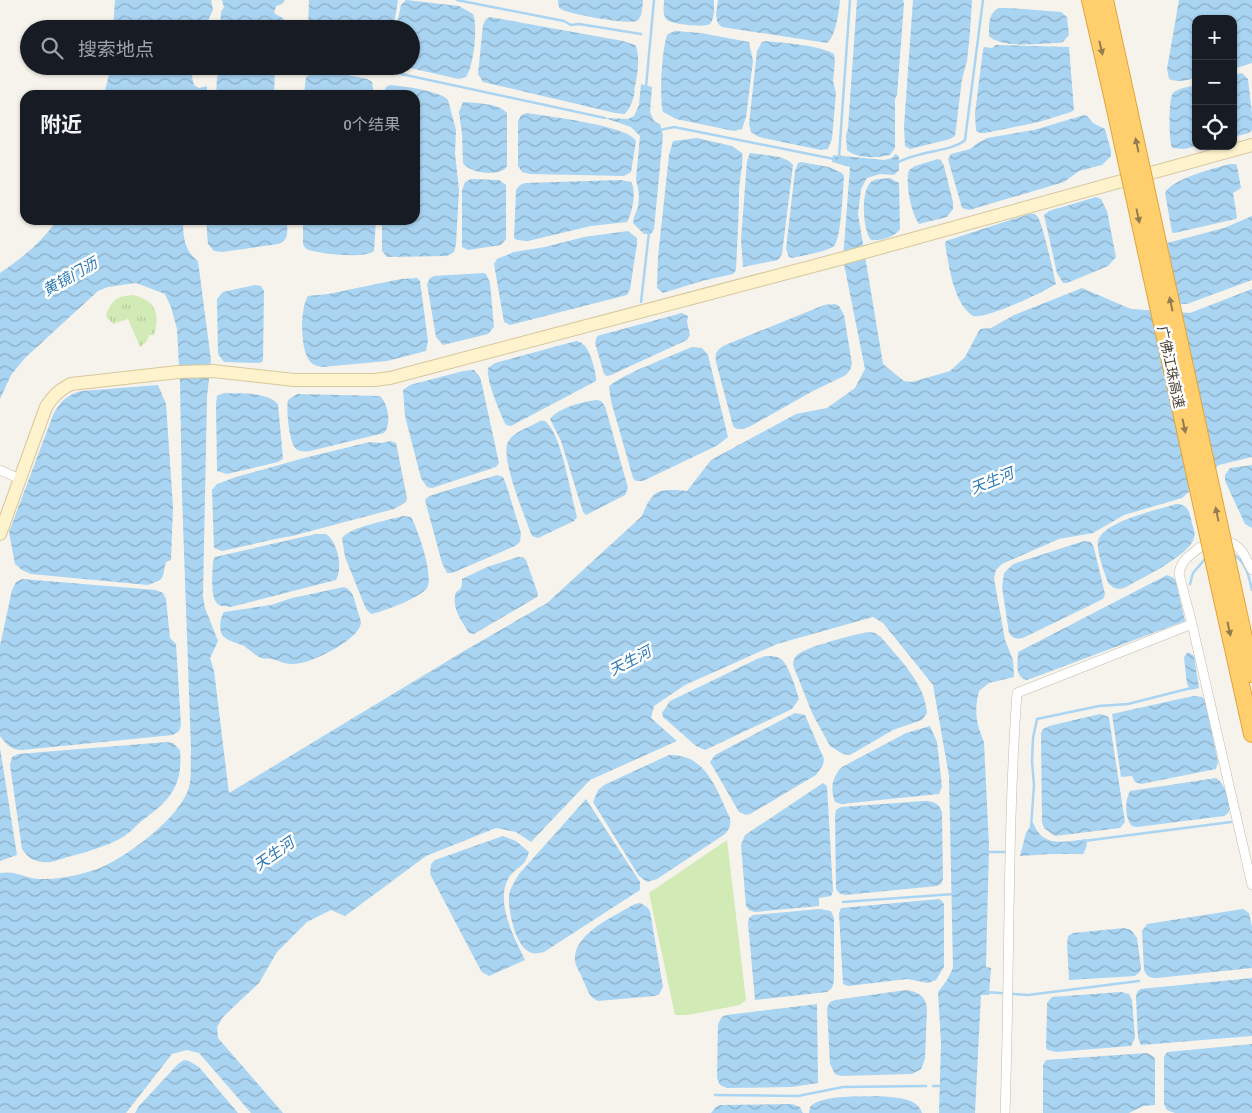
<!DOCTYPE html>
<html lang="zh">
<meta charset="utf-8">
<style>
:root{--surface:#171b24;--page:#20242c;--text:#f1f3f6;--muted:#9ea1a6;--line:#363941}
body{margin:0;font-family:Signika,"Noto Sans SC",sans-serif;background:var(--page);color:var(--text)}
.controls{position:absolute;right:15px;top:15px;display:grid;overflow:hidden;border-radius:10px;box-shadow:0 1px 4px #0004}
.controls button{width:45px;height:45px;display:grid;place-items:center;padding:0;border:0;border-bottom:1px solid var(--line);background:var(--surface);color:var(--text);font:25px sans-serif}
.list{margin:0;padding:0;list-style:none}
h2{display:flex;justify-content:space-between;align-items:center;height:65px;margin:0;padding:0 20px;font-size:21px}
h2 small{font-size:16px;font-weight:400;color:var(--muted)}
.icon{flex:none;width:28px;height:28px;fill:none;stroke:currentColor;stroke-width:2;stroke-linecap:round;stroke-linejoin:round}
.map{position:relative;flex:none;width:1252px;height:1113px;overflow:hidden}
.search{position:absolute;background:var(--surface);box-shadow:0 1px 4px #0004;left:20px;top:20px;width:400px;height:55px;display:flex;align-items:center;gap:12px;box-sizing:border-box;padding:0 18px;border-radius:28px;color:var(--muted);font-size:19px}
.panel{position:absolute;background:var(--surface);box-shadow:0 1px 4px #0004;left:20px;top:90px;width:400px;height:135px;border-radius:15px}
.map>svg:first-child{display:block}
.grass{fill:url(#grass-tufts)}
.green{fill:#d2eab5}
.water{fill:url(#water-waves)}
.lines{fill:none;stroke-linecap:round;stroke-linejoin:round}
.stream{stroke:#a9d4f2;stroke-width:2.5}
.street-casing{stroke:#c2bbae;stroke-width:10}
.secondary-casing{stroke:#d6c79b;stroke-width:14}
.highway-casing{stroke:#e0a43c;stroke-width:18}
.street{stroke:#fff;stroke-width:9}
.secondary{stroke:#fff3cd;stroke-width:12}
.highway{stroke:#ffcf6e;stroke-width:16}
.highway-bridge-casing{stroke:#e0a43c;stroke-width:18;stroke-linecap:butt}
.highway-bridge{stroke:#ffcf6e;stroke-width:16}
.oneway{fill:#937c4e}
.labels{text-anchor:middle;stroke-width:5;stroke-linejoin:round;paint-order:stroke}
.street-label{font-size:14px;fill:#4b4439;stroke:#fff}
.water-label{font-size:15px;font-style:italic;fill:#2e7ab2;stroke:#fff}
</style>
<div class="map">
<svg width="1252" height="1113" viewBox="0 0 1252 1113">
<defs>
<pattern id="grass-tufts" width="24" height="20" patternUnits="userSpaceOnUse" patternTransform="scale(1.25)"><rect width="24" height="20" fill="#d2eab5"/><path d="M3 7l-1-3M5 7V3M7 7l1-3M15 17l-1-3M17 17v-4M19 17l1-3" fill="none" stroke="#b6ca9c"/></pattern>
<pattern id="water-waves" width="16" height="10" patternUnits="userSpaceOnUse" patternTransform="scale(1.25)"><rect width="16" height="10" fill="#a9d4f2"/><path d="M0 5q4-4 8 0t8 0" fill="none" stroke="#8caec5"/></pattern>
</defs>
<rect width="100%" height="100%" fill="#f6f3ec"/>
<path class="grass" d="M 133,295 C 155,300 161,314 154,335 L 149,335 L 147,341 L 140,347 L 128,319 L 113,324 L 106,316 C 111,300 117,296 133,295 Z"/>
<path class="green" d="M 727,840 L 746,1000 L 740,1005 L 688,1015 L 675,1015 L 649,893 Z"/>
<path class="water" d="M 115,0 L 211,0 L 213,10 L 204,29 L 113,29 Z
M 222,0 L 285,0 L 282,4 L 276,6 L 274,13 L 284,19 L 284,29 L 220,29 L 221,12 L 224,7 Z
M 309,0 L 397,0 L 398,1 L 393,29 L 308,29 Z
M 406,0 L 459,6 L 473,14 C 478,25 474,66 466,77 L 459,79 L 401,66 L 411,66 L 411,29 L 396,29 L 401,5 Z
M 558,0 L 643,0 C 642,7 643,18 636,21 C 630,25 570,14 563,10 C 558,8 558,4 558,0 Z
M 664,0 L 714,0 C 714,7 715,18 710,24 C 705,28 671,24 667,20 C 662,15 664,6 664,0 Z
M 718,0 L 840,0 C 839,11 836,36 827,43 L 722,27 C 713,21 717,10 718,0 Z
M 857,0 L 903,0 L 904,4 L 897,95 L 895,99 L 895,148 L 890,155 C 878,158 856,159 847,150 L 846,136 L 848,128 Z
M 913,0 L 972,0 L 970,32 L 967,61 L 962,79 L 955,136 L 950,139 L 910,149 L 905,146 L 904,126 Z
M 1179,0 L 1252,0 L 1252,63 L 1233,69 L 1233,19 L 1196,19 L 1196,78 C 1187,80 1178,83 1169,79 L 1167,69 Z
M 999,8 L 1008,8 L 1061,12 L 1067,17 L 1069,35 L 1063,42 L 1058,43 C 1040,43 1002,49 989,36 C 989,25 988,13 999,8 Z
M 490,17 L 623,41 L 635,45 C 641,54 637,80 634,90 L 635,91 C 633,100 631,107 625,114 L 615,113 L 483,82 L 478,74 L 483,25 L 486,19 Z
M 675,31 L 701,33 L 749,42 L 753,61 L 746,117 L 742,129 L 734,131 L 676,119 L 663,112 C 659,101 662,42 668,34 Z
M 766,41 C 783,43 820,45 834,54 L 835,62 L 833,81 L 836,93 L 832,139 L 828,149 L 821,150 L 759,137 L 751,132 L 749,124 L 757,51 L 762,42 Z
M 996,45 L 1069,47 L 1074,110 L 1071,112 L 1039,122 L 985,133 L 980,133 L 976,131 L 975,113 L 983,50 L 984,47 L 992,48 Z
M 111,66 L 194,66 L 192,77 L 194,85 L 199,88 L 207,86 L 207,95 L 104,95 Z
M 221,66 L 275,66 L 274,95 L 216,95 L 217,77 L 222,71 Z
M 318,70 L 328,71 L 367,79 L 372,82 L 374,95 L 304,95 L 306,77 Z
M 1242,73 L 1248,79 L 1252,114 L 1252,130 L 1249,133 L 1233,137 L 1233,75 Z
M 641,84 L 652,87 L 650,112 L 654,121 L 660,124 L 663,135 L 654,229 L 651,234 L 644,234 L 633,223 L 634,217 L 638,207 L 639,194 L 636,179 L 640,136 L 631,127 L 605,118 L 628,119 L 634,116 L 639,105 Z
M 390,85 C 402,86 441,91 448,100 L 456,130 L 455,153 L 459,190 L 456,244 L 454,252 L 447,256 L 387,257 L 382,251 L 382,220 L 415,220 L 415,95 L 383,95 L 386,87 Z
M 1196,85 L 1196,146 L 1185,149 L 1172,148 C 1169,141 1168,99 1173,93 C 1178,88 1189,87 1196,85 Z
M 463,102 C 475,103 499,103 507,113 L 507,166 C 501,178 469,173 463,163 L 462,134 L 459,112 Z
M 527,113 C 546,116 630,126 636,141 L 631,172 L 624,176 L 530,174 L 522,172 L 518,166 L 518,122 L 521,115 Z
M 1084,115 L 1087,116 L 1093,123 L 1105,129 L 1111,151 L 1111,156 L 1102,165 L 1079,171 L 1064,182 L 969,210 L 962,208 L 948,159 L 951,154 L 970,149 L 978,143 L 987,138 L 1034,130 Z
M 697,138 L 732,146 L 742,153 C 744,166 739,179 739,192 C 739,217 737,244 736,270 L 733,274 L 702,281 L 663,293 L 657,288 L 658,257 L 669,155 L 673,141 Z
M 750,153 L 780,157 L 789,161 L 793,165 L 782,254 L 778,260 L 743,267 L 741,240 L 747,161 Z
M 896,154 L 899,157 L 899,170 L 894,175 L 880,174 L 867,178 L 861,189 L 858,214 L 883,364 L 904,381 L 912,382 L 950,371 L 965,357 L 980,329 L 991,328 L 1014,315 L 1082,288 L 1131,309 L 1190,313 L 1252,289 L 1252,457 L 1219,465 L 1182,498 L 1124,515 L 1093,533 L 1059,539 L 1002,564 L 996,570 L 994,578 L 1005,640 L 1013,660 L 1014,677 L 989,683 L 979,691 C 974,711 976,723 984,742 L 989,846 L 986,967 L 991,968 L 989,995 L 981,995 L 975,1113 L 939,1113 L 941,1043 L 938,992 L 947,980 L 953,968 L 949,776 L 933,685 L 883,623 L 873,617 L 777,644 L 685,685 L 654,706 L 651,718 L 677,741 L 590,780 L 531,842 L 516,832 L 496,828 L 426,856 L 345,916 L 331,910 L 307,922 L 277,952 L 259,983 L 223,1017 L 217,1027 L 218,1038 L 283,1113 L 251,1113 L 199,1053 L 187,1050 L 172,1054 L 126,1113 L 0,1113 L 0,873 C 16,870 26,879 41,879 C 57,880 85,874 100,868 C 128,856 181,817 189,787 C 192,776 190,761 191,749 L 182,495 L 180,382 L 177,329 L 171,307 L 165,294 L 136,283 L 108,287 L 98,291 L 25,358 L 11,375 L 0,399 L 0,273 C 22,258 42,242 57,220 L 183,220 C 183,237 184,250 198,261 L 211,360 L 207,397 L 203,596 L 205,608 L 218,641 L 210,658 L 214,671 L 229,793 L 464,651 L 547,603 L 642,516 C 653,488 659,489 687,491 L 711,460 L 796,414 L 827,408 L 855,388 L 865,369 L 843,259 L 850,167 L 832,162 L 833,155 L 884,160 L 892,158 Z
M 938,159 L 941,160 L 944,166 L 953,202 L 953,209 L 947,217 L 919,224 C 911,213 905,183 909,170 L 915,166 Z
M 801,162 L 829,167 L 842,173 L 844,176 C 843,188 841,240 834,246 C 829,251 801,256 792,258 L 789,257 L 786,249 L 795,171 L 798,163 Z
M 1230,164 L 1236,164 L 1237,166 L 1241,188 L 1233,193 L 1237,217 L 1236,219 L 1174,233 L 1172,232 L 1165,193 C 1171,179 1215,168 1230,164 Z
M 890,178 L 899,183 L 900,229 C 895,237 881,241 871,240 C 863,231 860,191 871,182 C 876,178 884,179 890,178 Z
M 471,179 L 499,180 L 506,185 L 506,239 L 501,245 L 468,250 L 462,247 L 462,190 L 465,182 Z
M 621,180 L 631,182 C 637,191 632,214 627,222 L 591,226 L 528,241 L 517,240 L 514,238 L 516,190 L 520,185 L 525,183 Z
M 1096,197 L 1101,199 L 1107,211 L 1116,257 L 1108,266 L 1067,283 L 1063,283 L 1057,273 L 1044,215 L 1049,211 Z
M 1029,214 C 1033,214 1034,213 1037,216 C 1043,223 1053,272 1056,284 C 1042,293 987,319 973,316 C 953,303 949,265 945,244 L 946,241 Z
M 1252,216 L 1252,280 L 1187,304 L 1180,304 L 1167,243 L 1224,228 Z
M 206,220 L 287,220 C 287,230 290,240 278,244 L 222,252 L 214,251 L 208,244 Z
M 303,220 L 376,220 L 374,251 C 364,259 319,254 306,249 L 303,244 Z
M 628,231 L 637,238 L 637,244 L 630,289 L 627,295 L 510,325 L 504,322 L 494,264 L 497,259 L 514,252 L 545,247 L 584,237 Z
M 484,273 L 486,274 L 490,283 L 494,327 L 488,334 L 443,345 L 436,337 L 427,284 L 430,278 L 434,276 Z
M 401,279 L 417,278 L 420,281 L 428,341 L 426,351 L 387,361 L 322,367 C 317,366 312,365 309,360 C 300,348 300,308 308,296 L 328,294 Z
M 255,285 L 261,286 L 264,291 L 263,361 L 260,363 L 224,362 L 218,354 L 217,299 L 223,292 Z
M 835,304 L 839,306 L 844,315 L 852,364 L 850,370 L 846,375 L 813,391 L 749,427 C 743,429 738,431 733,426 L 716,362 C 715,353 716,351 723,346 L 824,305 Z
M 682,313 L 688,316 L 687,322 L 690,335 L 687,340 L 611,375 L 607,376 L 604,374 L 595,343 L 597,336 Z
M 576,341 C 580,342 581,342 584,345 C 590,350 597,374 596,381 L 511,426 L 506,425 C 500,413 486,380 488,368 L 495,363 Z
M 692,347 L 702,348 L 708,355 L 728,437 L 716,446 L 643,481 L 636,481 L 633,478 L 611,401 L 609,387 C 616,377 676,354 692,347 Z
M 474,370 L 480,377 L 482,385 L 499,463 L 496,467 L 432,488 L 427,487 L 421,478 L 405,416 L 403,390 L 410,385 L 463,371 Z
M 158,385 L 166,404 L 173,507 L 171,560 L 166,562 C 161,580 167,578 148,585 L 31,574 L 22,570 L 15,564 L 9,532 L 53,415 C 60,402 67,394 82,391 Z
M 224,393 C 240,394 266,391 278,404 L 283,459 L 278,462 L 227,474 L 217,471 L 216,404 L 217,396 Z
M 297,394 L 380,396 C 388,403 392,425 384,433 L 310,451 C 304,452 299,452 295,448 C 289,440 286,409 288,400 Z
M 597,400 L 601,401 L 605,406 L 628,488 L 625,495 L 586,515 L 583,512 L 561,441 L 550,419 C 558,408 584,401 597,400 Z
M 540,421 C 543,421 544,420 547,423 C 562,437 571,496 577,517 L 574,521 L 538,538 L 532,536 L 530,531 C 524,514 500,457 508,442 C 513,432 530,427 540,421 Z
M 390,441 L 396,443 L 407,498 L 406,502 L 394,509 L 292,536 L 280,538 L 222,551 L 214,548 L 212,490 L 217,484 L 236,477 L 304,458 L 370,442 L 382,443 Z
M 1252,465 L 1252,528 L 1245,524 L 1225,481 L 1225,475 L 1230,468 Z
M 497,475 L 503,477 L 506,484 L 521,533 L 520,542 L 515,546 L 452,573 L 447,573 L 442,563 L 425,500 L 429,496 Z
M 1176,504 C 1187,504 1189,510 1191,519 C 1192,525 1196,532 1194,538 C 1189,556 1140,579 1124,588 C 1117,590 1113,588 1108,583 C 1105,573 1096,552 1098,541 C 1103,521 1158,510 1176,504 Z
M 403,516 L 411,517 C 418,530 434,575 427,588 C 422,597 382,612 371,614 L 366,609 L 345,557 L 342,538 C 350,527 389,520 403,516 Z
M 316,534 L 326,534 C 338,542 343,568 336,580 L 231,607 C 227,606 223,607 219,605 C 209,599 213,572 213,561 L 215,557 Z
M 1084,541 L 1091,542 L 1094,548 L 1105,594 L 1103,599 L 1025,637 C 1018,640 1013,639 1009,633 L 1002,587 L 1004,573 L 1013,564 Z
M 518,557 L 523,557 L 526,560 L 538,594 L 537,597 L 474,634 L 469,633 C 461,620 451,608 456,592 C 462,589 462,586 462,579 L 487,567 Z
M 1167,575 L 1174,578 L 1176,582 L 1185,621 L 1027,680 C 1014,677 1018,662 1018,652 Z
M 22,579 L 156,590 L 163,593 L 166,599 L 170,638 L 176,644 L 181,725 L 179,731 L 173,735 L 22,750 C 11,750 6,744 0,736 L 0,646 L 12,590 L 16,582 Z
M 344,587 C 354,590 355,603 358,612 C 359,616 361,620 361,623 C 358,641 311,663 295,664 C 286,665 280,661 272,659 C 269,658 264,659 261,658 C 254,655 248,648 242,645 C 236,643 229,641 224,637 C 218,632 220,618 224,612 L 271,605 L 292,598 Z
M 868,632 L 875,633 L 881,637 C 899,659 925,683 927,713 L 922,720 L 893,730 L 850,755 L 843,754 L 830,746 L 812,713 L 793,665 C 793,661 794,658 797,655 C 808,646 853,635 868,632 Z
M 1188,652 L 1194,656 L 1199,688 L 1191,690 L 1187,684 L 1184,657 Z
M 766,656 C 771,656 777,656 781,659 C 789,665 796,689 799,699 L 792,709 L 705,750 L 696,746 L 663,717 L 662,713 L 670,701 L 757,659 Z
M 1193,696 L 1202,697 L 1205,700 L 1218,762 L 1216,769 L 1141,784 L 1135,782 L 1132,776 L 1121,777 L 1112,714 Z
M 795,713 L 805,715 L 824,759 L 823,765 L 816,775 L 750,814 L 746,815 L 739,812 L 710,762 L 715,755 Z
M 1100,714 L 1107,716 L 1109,718 L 1125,822 L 1120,828 L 1055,836 L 1044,828 L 1042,822 L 1041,733 L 1043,729 L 1049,726 Z
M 930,726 L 937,742 L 942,787 L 939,794 L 841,804 L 835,802 C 830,789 832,777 842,767 L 906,733 Z
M 167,742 L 173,743 L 180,750 C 183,786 170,800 143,820 C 136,825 130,833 123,837 C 103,849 73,855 51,862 C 38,863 29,860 22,849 L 10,765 L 12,757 L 18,754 Z
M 0,748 L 17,855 L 0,861 Z
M 669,755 C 706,753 717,791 730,818 C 731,825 730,829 725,834 L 657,879 L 647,882 L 639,876 L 593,802 L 598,790 L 604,785 Z
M 1216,778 C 1223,781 1231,801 1230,809 C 1229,813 1227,814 1224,816 L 1137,827 L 1132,826 C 1124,817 1125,800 1130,791 Z
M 823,783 L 827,786 L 833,891 L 831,896 L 819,898 L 819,906 L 755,912 L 749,910 L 746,906 L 741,845 L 745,835 Z
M 586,799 L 640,882 L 640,890 L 544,952 C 538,953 533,955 528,951 C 515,944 508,910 509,896 C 510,888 515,881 519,874 Z
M 924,801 C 933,801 939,803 942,812 L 943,879 L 941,884 L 937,886 L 845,895 L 839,893 L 836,889 L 835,816 L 836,810 L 841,807 Z
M 1033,822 C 1042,848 1064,842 1086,839 C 1088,845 1086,849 1083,854 L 1050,854 L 1020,856 L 1026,833 Z
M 503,836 L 516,841 L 529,852 C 525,868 514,868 508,879 C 495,903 515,939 525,960 L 489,976 L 482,972 L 480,969 L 430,874 L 431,864 L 435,860 Z
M 939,899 L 942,901 L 944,904 L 944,967 L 936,980 L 928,983 L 907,979 L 848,986 L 843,984 L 839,913 L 841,908 Z
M 640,903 L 647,907 L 650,911 L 663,987 L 659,994 L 655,996 L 598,1001 C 589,998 587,988 583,980 C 581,974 576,967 575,961 C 572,934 616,915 635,904 Z
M 820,909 L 831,911 L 834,918 L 834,981 L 832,988 L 827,992 L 755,1000 L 748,923 L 749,918 L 753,915 Z
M 1243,909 L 1249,913 L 1252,927 L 1252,968 L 1157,978 C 1150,978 1147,977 1144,970 L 1142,931 L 1147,924 Z
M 1124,928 L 1131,930 L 1137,938 L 1141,968 L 1140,972 L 1135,976 L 1069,980 L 1067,943 L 1068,936 L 1073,933 Z
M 1252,978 L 1252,1036 L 1141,1045 L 1138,1038 L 1136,997 L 1137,992 L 1140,989 Z
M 906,990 C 918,992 925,995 927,1008 L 925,1059 L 921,1069 L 912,1074 L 841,1076 L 835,1074 L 830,1064 L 827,1008 L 830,1002 L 835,1000 Z
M 1121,992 L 1129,994 L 1132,1000 L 1135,1038 L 1131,1046 L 1056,1052 L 1048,1050 L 1046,1048 L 1047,1007 L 1047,1003 L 1052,997 Z
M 817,1004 L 818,1083 L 792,1087 L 727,1088 L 720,1085 L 717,1078 L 718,1024 L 722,1017 L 726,1015 Z
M 1252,1044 L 1252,1113 L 1175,1113 L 1167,1110 L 1164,1104 L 1164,1057 L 1167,1052 Z
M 1147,1053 L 1153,1056 L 1155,1059 L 1155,1105 L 1143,1106 L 1129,1113 L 1043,1113 L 1043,1065 L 1046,1060 Z
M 184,1060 L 189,1061 L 199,1067 L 238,1113 L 135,1113 L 139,1106 L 178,1064 Z
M 878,1096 C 893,1098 917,1096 922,1113 L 809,1113 L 810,1107 C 821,1094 862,1097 878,1096 Z
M 792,1104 L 800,1107 L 803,1113 L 711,1113 L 716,1107 L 720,1105 Z"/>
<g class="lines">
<path class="stream" d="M 457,0 L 564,21 L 571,25 L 579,24 L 641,34
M 364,66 L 605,118
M 646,87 L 654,0
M 660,130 L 674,127 L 834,159
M 839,157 L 850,0
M 897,163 C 916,151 952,152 965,140 L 983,0
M 641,302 L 649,232
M 1232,554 C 1246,560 1249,577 1252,590
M 1190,584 L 1193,573 L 1206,558
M 1031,827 L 1034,785 L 1032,761 L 1033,738 L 1037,719 L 1099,706 L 1128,704 L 1191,688
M 1084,841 L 1231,822
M 988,852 L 1008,852
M 843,902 L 954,894
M 986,992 L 1028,995 L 1139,981
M 933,1086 L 941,1086
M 715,1095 L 798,1096 L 843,1087 L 926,1086"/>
<g class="street-casing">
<path id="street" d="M 0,470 L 20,479
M 1252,570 C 1249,565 1246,558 1243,553 C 1230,535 1208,539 1194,552 C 1186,558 1180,564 1179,574 L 1192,624 L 1252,885
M 1005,1113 C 1010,973 1007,833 1017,693 L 1192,624"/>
</g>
<g class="secondary-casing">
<path id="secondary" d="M 0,534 L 46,407 C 53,396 59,390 71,384 L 178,372 L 213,371 L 294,380 L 374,380 L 390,378 L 840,259 L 1252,145"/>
</g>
<g class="highway-casing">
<path id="highway" d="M 1090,0 L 1113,100
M 1105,0 L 1126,96
M 1231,578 L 1252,674
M 1218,581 L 1252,734"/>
</g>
<use href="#street" class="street"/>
<use href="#secondary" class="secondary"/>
<use href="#highway" class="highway"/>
<g class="highway-bridge-casing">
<path id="highway-bridge" d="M 1126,96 L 1231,578
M 1113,100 L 1218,581"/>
</g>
<use href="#highway-bridge" class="highway-bridge"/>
</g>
<defs><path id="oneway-solid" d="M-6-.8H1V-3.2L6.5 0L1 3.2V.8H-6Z" transform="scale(1.25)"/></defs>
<g class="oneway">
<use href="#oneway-solid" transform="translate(1101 48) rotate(77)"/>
<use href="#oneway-solid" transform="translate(1137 145) rotate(-102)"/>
<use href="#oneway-solid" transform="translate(1138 216) rotate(78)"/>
<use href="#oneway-solid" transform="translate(1171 304) rotate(-102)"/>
<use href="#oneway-solid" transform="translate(1184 426) rotate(78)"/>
<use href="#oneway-solid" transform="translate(1217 514) rotate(-102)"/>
<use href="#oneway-solid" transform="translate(1229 629) rotate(78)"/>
</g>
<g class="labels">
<g class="street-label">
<text transform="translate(1171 367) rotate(78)" y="5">广佛江珠高速</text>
</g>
<g class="water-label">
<text transform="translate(70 277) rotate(-30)" y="5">黄镜门沥</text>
<text transform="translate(992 481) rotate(-22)" y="5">天生河</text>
<text transform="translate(630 661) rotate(-28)" y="5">天生河</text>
<text transform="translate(274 854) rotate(-35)" y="5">天生河</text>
</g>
</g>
</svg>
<div class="controls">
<button>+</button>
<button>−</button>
<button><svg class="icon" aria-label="locate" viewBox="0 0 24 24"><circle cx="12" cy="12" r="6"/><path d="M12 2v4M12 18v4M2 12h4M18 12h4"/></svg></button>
</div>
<div class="search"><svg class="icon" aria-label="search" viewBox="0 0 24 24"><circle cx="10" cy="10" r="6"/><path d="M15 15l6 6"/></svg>搜索地点</div>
<section class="panel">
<h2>附近<small>0个结果</small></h2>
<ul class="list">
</ul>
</section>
</div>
